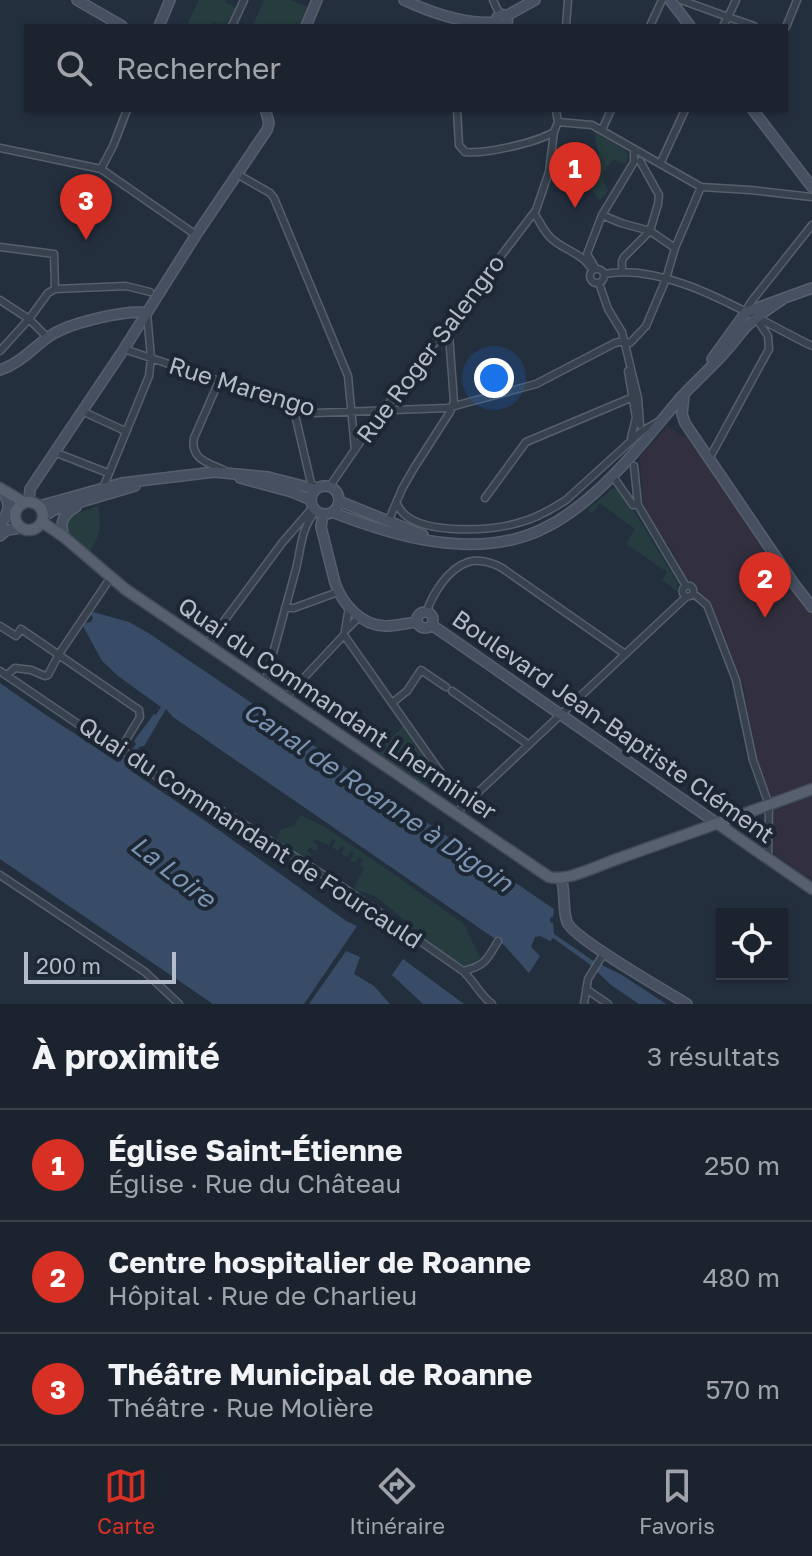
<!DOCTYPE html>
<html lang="fr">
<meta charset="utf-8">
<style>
:root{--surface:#1b232e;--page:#282f3a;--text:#f1f3f6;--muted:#a0a4aa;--line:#39404a;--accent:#d93025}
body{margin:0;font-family:"Golos Text",sans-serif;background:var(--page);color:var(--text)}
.controls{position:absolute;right:24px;bottom:24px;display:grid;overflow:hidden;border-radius:0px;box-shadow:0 2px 6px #0004}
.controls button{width:72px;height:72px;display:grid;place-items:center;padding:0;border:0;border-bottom:2px solid var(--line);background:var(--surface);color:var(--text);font:40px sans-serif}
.scale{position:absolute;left:24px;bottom:20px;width:152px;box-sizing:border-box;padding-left:8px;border:4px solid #b4bcc9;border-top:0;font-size:22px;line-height:28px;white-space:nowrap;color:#b4bcc9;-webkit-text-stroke:6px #1d2633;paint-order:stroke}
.you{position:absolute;left:494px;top:378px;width:28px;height:28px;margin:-20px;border:6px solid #fff;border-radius:50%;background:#1a73e8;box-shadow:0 0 0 12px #1a73e833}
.badge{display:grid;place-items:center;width:52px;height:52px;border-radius:50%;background:var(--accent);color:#fff;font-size:26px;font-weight:700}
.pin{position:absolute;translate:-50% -66px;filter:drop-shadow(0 2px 4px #0008)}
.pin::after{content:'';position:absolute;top:42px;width:28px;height:24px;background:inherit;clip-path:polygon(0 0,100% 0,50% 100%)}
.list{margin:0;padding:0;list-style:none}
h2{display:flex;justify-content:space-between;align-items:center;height:104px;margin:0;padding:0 32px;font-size:34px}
h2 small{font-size:26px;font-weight:400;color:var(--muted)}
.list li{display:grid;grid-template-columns:52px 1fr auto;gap:24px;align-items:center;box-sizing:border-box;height:112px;padding:0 32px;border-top:2px solid var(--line)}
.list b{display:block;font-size:30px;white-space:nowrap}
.list p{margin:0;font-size:26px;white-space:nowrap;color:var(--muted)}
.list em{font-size:26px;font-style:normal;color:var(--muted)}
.icon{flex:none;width:44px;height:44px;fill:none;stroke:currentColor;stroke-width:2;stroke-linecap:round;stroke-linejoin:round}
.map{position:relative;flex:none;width:812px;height:1004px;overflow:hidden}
.search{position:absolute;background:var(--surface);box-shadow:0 2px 6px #0004;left:24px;right:24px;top:24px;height:88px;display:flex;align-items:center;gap:20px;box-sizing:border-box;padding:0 28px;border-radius:0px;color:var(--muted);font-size:30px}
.sheet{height:440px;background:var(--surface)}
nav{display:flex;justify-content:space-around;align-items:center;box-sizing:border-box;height:112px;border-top:2px solid var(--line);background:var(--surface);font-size:22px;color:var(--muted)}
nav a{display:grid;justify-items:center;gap:4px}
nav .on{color:var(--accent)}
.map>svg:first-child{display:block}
.medical{fill:#32303f}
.green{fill:#263c3f}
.water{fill:#394c67}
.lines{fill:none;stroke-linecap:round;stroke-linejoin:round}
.street-casing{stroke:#565f6c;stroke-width:9}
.secondary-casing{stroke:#565f6c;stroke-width:12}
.primary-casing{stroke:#414a57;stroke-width:13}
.street{stroke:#38414e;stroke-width:6}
.secondary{stroke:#465061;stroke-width:9}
.primary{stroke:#56606e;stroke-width:10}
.labels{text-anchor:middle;stroke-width:8;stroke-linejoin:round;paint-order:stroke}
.street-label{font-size:24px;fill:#b4bcc9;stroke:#1d2633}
.water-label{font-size:26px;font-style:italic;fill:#7c92b1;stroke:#1d2633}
</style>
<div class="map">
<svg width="812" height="1004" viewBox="0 0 812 1004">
<rect width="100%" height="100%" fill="#242f3e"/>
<path class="medical" d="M 668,426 L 683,437 L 688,434 L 802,602 L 812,612 L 812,793 L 772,799 L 769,797 L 758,764 L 743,684 L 712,605 L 683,573 L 672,550 L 649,519 L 643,501 L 640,457 Z
M 812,796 L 812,880 L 775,854 L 773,851 L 773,811 Z"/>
<path class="green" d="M 199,0 L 226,0 L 225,2 L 238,9 L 229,26 L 221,26 L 213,21 L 210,26 L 195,26 L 188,23 Z
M 264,0 L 291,0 L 308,7 L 299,26 L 256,26 L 253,24 Z
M 596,133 L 625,150 L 628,155 L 625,164 L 615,160 L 612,161 L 609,165 L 604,170 L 603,180 L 608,191 L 600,200 L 583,180 L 584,174 L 581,172 L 574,173 L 573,167 L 576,163 L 598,178 L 599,175 L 596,161 L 599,154 L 595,139 Z
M 613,488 L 621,490 L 677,582 L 678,592 L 662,580 L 667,572 L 626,544 L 635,529 L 600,503 L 592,513 L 588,510 Z
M 98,506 C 102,524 100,537 90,551 L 69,533 L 67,523 L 72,515 Z
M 404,726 L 439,778 L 429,789 L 375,752 Z
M 301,815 L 323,826 L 372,859 L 463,923 L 480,957 C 474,964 472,968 463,965 L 405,927 L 407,922 L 375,896 L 355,890 L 355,885 L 364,869 L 360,866 L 363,859 L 359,857 L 355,863 L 350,860 L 354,854 L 351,851 L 347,857 L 341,854 L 345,848 L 342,845 L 338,851 L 332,847 L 336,841 L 333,839 L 329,845 L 314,839 L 313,842 L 319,846 L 316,851 L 309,847 L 307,851 L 312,854 L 308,861 L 277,841 L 280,830 L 294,825 Z"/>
<path class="water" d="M 93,612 L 129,622 L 150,634 L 297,734 L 298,737 L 301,737 L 554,909 L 553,917 L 550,918 L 550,922 L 553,923 L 554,934 L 592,960 L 622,975 L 666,1004 L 639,1004 L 611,985 L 588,963 L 553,938 L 550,941 L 540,936 L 535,937 L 531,947 L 540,956 L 529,973 L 504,945 L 173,717 L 166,709 L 144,746 L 139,747 L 131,761 L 133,763 L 131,771 L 220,831 L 346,921 L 357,926 L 304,1004 L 213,1004 L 0,859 L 0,683 C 38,711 78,735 117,762 L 121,761 L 123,757 L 126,758 L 136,744 L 134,741 L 154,714 L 156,715 L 161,707 L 118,676 L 102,661 L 83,626 L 86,623 L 91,622 L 93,618 L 91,615 Z
M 346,951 L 360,957 L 354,974 L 374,986 L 390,1004 L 309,1004 Z
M 403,959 L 464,1004 L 423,1004 L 392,975 Z"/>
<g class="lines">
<g class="street-casing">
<path id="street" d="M 493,0 L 500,15
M 681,0 L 728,17 L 723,26
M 736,0 L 728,17 L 754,26
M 232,26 L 244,0
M 566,26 L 568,0
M 650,26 L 662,0
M 786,27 L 797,0
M 457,110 L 459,145 L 465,152 C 486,154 535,143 554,132
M 558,122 L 592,125 L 701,187 L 750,190 L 812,197
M 602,130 L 611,110
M 0,148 L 101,169 L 196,235
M 660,164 L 685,110
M 101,169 L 113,146 L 127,110
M 237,174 L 270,193 L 274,198 L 348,376 L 355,450
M 534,213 C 539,220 543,230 549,236 C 561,250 583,252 592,270
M 602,215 L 621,223 L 650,231 L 675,248
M 0,247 L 54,254 L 55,289
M590 276a7 7 0 1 1 14 0a7 7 0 1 1-14 0Z
M 596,269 L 587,254 L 602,215 L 634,162 L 634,150
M 622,271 L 622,261 L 624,257 L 650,231 L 658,204 L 659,195 L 640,161
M 604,274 C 669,261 754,318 812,346
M 599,283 L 608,309 L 622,332 L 638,398 L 640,425
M 55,289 L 126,286 L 150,292
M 0,300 L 29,319 L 48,338
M 746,311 L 751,302 L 812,225
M 624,341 L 630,343 L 646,326 L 666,279 L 675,248 L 701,187
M 124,349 L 315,413 L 447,408 L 536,384 L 615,343 L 624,341
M 0,351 L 29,319 L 48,293 L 55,289
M 628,371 L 636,418 L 631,438
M 219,381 L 194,438 C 190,459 208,463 224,470
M 293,406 L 311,483 L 315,486
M 82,411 L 125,431
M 54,452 L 108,473
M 709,459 L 769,349 L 768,336 L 758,321
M 634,466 L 638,505 L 686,586
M 612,475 L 633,505 L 638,505
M 330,486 L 367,432 L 536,210 L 549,172 L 554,132 L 558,122 L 556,110
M 103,488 L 149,376 L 151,358 L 147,313
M 485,498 L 526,442 L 633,397
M 397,504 C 398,506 402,512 404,514 C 427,535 493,531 521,522 C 537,518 552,509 566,500 L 642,431 L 658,422
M 388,522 L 402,489 L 414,468 L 450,412 L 454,402 L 449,334 L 446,328
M682.5 591a5.5 5.5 0 1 1 11 0a5.5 5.5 0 1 1-11 0Z
M 694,594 L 707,605 L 736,680 L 753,760 L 769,805 L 768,858
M 349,607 L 345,631 L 359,617
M 285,608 L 294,608 L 338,592
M 427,612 C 429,602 435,593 441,584 C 458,561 476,554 502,568 L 625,654
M 0,626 L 16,636 L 21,629 L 139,710 L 140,717 L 125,742 L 123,748
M 344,635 L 463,804
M 207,644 L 282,543 L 313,507
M 0,671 L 103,741 L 115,748 L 123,748 L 125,752 L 146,769 L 181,793 L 198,797 L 236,819 L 344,888 L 463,971 C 474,981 480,995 492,1004
M 7,675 L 15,668 L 31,670 L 45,676 L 48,675 L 59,654 L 111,577
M 263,683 L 266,679 C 276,642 286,606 296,569 C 301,549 301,527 316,511
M 452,691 L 529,745
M 285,698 L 344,635
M 392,703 L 407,691 L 421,670 L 446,687
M 455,814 L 686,597
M 0,875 L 145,972 L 179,1004
M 463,971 C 485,966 487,960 498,941
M 586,989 L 608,1004
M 584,1004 L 588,979 L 604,953"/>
</g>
<g class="secondary-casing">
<path id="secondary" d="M 77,0 L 122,26
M 404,0 C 432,13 466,25 497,22
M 670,0 L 690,26
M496.5 20a5.5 5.5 0 1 1 11 0a5.5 5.5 0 1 1-11 0Z
M 506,16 L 535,0
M 159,26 L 170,0
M 306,26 L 317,0
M 753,110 L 812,187
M 194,238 L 267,130 L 269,123 L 266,112
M 712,359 L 746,312 L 812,288
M 0,370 C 22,363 35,345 53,334 C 71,323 127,309 147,313
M 684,395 L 682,414 L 685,423 L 795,585 L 812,607
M 240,478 L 292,492 L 311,500
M311 500a14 14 0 1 1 28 0a14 14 0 1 1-28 0Z
M 339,501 L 423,535
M 29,502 L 30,489 L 124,349 L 196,235
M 39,506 L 122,483 L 214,472 L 268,477 L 315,489
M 332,512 C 388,534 454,554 515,539 C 585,522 638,447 683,395 C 697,380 712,367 725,352 C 732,345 738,336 745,328 C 756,317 770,308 783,299
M 323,514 L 321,527 L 335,583 C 343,605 361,625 385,626 C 396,626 407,623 417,622
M 43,517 L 54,510 L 135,486
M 0,526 C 9,510 12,506 1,489
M 0,536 L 7,530 L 21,528
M 64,537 C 59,522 63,515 76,507
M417 620a8 8 0 1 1 16 0a8 8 0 1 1-16 0Z
M 432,625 L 718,824
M 561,878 C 566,892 562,908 567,922 C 574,939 666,991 687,1004"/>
</g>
<g class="primary-casing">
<path id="primary" d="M 0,488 L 25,503
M15 516a14 14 0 1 1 28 0a14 14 0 1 1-28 0Z
M 42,522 L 64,537 L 125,589 L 549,877 C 568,882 601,864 620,858 C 684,835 748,813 812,789
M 718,824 L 812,889"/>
</g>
<use href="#street" class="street"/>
<use href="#secondary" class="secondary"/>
<use href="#primary" class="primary"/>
</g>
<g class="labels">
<g class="street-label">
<text transform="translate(431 349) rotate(-53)" y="8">Rue Roger Salengro</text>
<text transform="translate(242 387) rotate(17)" y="8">Rue Marengo</text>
<text transform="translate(337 709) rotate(34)" y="8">Quai du Commandant Lherminier</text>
<text transform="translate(613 727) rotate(35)" y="8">Boulevard Jean-Baptiste Clément</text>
<text transform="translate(250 833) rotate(33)" y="8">Quai du Commandant de Fourcauld</text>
</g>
<g class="water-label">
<text transform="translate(378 797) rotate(34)" y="9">Canal de Roanne à Digoin</text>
<text transform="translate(173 872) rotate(38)" y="9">La Loire</text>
</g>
</g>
</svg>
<div class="controls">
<button><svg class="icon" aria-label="locate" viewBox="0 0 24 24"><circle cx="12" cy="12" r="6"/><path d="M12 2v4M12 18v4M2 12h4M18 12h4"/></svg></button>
</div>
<div class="scale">200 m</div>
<div class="you"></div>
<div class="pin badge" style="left:575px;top:208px">1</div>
<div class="pin badge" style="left:765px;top:618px">2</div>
<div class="pin badge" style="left:86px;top:240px">3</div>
<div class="search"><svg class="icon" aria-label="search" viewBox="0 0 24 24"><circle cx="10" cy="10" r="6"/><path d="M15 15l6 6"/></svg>Rechercher</div>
</div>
<section class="sheet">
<h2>À proximité<small>3 résultats</small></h2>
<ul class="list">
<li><span class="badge">1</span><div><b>Église Saint-Étienne</b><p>Église · Rue du Château</p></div><em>250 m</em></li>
<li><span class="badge">2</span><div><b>Centre hospitalier de Roanne</b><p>Hôpital · Rue de Charlieu</p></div><em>480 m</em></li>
<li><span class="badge">3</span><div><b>Théâtre Municipal de Roanne</b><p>Théâtre · Rue Molière</p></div><em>570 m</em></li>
</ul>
</section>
<nav>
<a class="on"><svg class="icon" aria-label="map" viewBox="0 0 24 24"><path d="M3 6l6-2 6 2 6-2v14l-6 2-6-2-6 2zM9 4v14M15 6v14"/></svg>Carte</a>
<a><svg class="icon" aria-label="directions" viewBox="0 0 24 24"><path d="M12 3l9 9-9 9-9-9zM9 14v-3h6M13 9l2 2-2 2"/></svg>Itinéraire</a>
<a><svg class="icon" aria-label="saved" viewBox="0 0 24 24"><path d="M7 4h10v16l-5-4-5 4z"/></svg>Favoris</a>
</nav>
